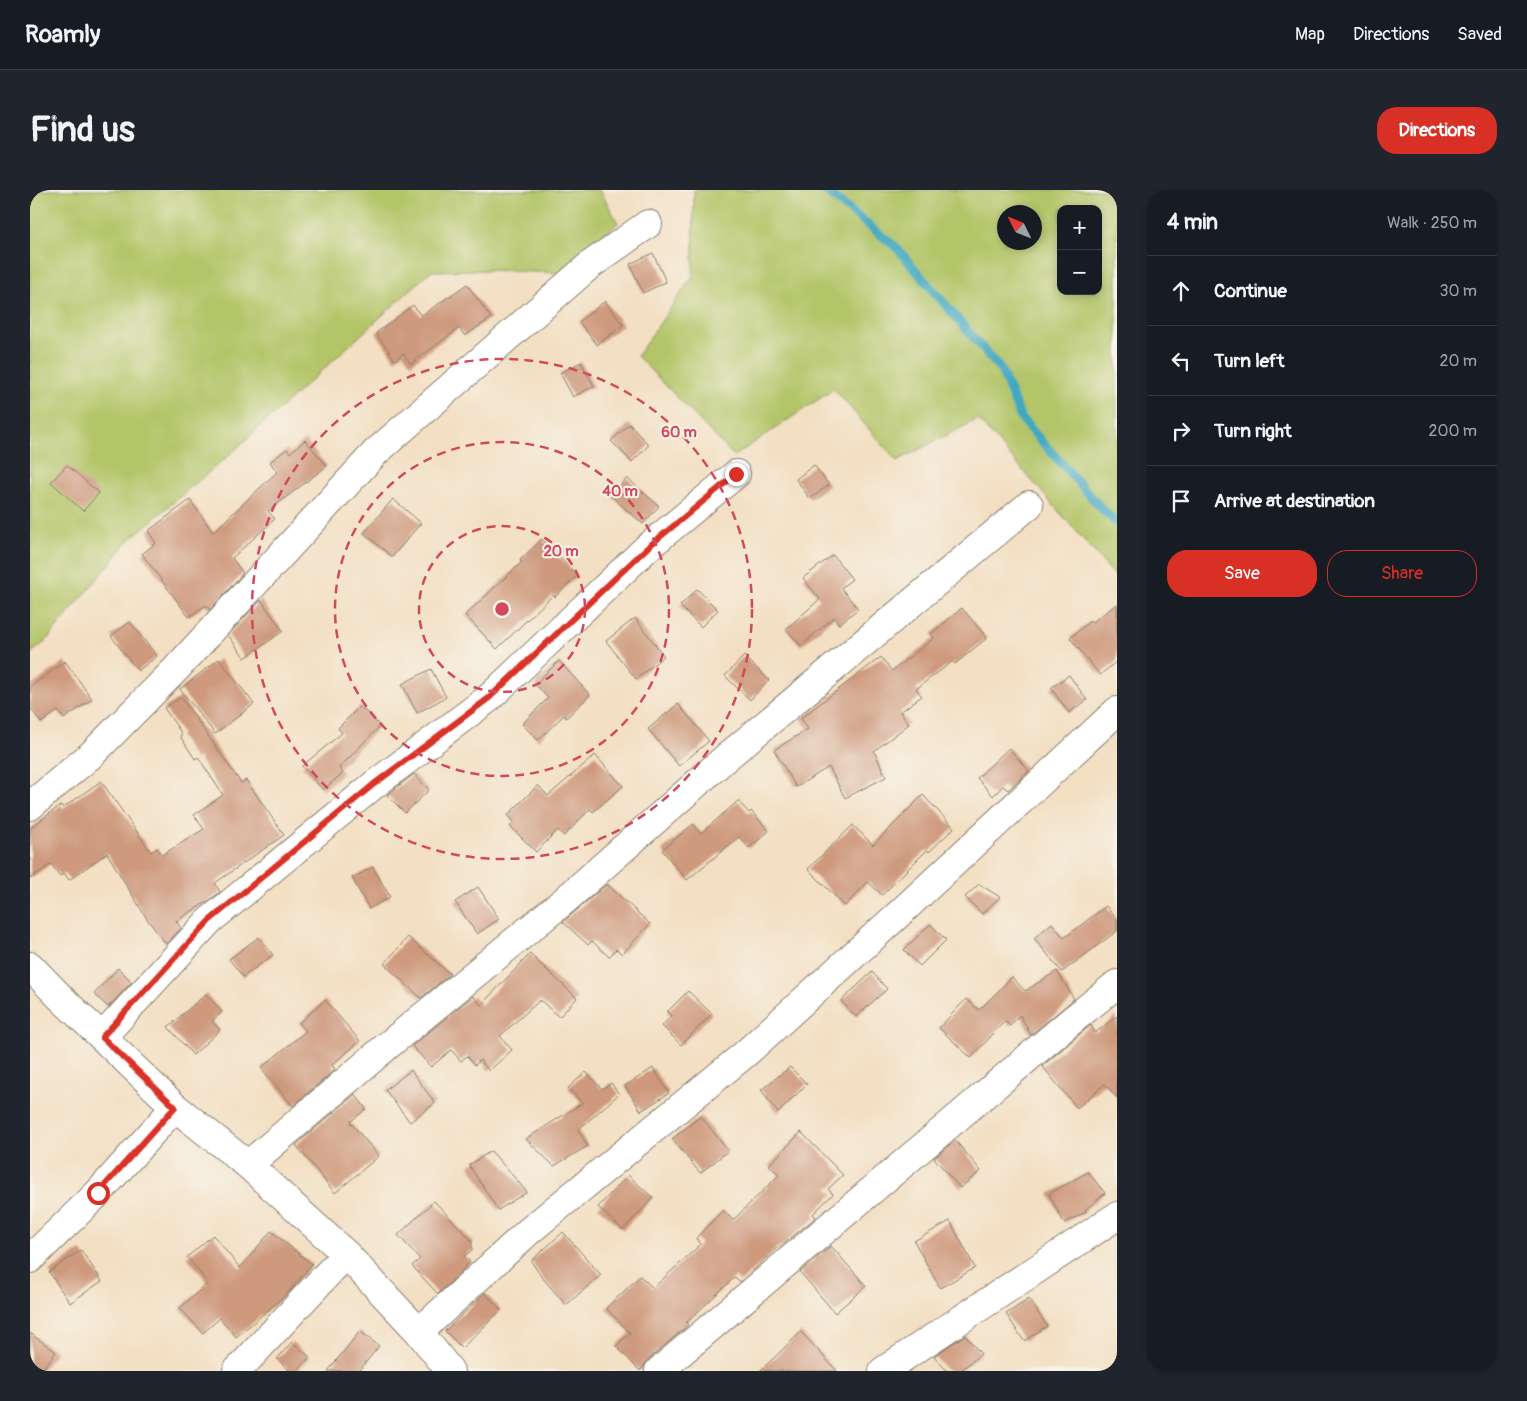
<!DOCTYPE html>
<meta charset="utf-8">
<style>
:root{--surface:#171b24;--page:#20242c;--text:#f1f3f6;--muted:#9ea1a6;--line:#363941;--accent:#d93025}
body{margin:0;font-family:Pangolin,sans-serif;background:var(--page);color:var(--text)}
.controls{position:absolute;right:15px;top:15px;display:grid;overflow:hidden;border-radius:10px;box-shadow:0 2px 8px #0003}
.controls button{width:45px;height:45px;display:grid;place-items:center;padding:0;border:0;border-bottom:1px solid var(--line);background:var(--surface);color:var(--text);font:25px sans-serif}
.compass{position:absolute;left:967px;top:15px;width:45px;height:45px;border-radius:50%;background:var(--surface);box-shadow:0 2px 8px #0003;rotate:313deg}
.stop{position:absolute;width:15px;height:15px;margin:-11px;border:4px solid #d93025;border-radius:50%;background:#fff}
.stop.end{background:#d93025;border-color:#fff;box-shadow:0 1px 5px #0008}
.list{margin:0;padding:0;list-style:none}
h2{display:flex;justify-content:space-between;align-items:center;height:65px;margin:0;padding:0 20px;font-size:21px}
h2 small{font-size:16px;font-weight:400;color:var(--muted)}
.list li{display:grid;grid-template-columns:32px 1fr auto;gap:15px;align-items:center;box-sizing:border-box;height:70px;padding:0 20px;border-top:1px solid var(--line)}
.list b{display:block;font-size:19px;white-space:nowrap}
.list em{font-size:16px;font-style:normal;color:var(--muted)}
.actions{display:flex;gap:10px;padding:15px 20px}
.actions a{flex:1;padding:11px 0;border:1px solid var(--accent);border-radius:20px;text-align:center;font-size:18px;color:var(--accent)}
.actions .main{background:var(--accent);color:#fff}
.icon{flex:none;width:28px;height:28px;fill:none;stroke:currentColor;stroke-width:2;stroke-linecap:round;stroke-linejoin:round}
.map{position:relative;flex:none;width:1087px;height:1181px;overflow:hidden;border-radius:20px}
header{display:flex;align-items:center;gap:30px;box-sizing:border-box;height:70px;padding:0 25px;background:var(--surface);border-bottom:1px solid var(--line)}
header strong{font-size:24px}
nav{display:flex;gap:28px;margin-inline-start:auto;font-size:18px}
.intro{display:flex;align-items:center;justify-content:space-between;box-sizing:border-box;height:120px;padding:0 30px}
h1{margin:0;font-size:35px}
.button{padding:12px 22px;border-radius:20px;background:var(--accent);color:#fff;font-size:18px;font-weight:700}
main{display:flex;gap:30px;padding:0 30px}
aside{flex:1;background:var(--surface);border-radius:20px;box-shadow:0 2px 8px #0003}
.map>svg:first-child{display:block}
.green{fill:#b3c568;stroke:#687042;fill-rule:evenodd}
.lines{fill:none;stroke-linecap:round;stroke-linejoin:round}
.stream{stroke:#40a8c0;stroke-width:9}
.building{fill:#ce997d}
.minor-casing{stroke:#887e6f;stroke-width:30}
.minor{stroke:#fff;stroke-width:28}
.route{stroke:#d93025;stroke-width:6}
.ring{fill:none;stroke:#d1495b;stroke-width:2.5;stroke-dasharray:9 6}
.centre{fill:#d1495b;stroke:#f7f3e8;stroke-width:2.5}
.ring-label{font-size:15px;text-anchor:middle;font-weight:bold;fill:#d1495b;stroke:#f7f3e8;stroke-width:4;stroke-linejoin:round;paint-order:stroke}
</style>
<header>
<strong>Roamly</strong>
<nav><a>Map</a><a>Directions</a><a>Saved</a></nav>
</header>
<div class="intro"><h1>Find us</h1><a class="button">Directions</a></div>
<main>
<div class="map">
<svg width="1087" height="1181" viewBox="0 0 1087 1181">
<rect width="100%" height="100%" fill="#f7f3e8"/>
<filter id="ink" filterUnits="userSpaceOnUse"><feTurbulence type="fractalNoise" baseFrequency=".02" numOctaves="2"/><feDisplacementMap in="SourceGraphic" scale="10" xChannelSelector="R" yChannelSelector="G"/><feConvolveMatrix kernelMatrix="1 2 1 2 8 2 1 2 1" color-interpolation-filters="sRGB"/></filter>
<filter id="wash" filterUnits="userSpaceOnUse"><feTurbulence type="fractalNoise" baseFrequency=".0096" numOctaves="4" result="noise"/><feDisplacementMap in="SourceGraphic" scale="20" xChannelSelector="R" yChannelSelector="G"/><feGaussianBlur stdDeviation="1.12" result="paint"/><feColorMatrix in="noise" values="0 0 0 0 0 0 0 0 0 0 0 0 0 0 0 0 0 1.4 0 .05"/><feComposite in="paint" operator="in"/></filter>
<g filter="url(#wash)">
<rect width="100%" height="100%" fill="#f3dfc2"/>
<path class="green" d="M 0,0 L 570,0 L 588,33 L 528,83 L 460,80 L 401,81 L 198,266 L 101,348 L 16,451 L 0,464 Z
M 664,0 L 1087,0 L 1087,388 L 948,229 L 867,271 L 804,199 L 704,266 L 607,166 L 663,86 ZM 1031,19 L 1068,19 L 1068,101 L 1031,101 ZM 1004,22 L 1004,52 L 974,52 L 974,22 Z"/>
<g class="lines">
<path class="stream" d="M 794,0 L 866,57 L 971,180 L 991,228 L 1072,319 L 1087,333"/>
</g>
<g id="blocks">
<path class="building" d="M 623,63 L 636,92 L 613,103 L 600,74 Z
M 437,94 L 461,128 L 435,146 L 429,138 L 381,174 L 373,163 L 365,170 L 346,143 L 383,115 L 391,126 Z
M 575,111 L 593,135 L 567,155 L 549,132 Z
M 551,172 L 564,196 L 543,207 L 530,183 Z
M 599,234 L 619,255 L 602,272 L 581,251 Z
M 275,250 L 297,276 L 238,321 L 245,329 L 202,368 L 213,383 L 180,420 L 176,415 L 159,427 L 112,364 L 126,353 L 118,341 L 160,310 L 183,342 L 247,282 L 240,272 L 257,259 L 260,263 Z
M 37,275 L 69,303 L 53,321 L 21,292 Z
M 784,275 L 799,295 L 780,309 L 766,289 Z
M 597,288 L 629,316 L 613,334 L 581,306 Z
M 363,309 L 391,333 L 362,367 L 334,343 Z
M 512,349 L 547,386 L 525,407 L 523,405 L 467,459 L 435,425 L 492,372 L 490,370 Z
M 803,365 L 822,389 L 811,398 L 828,419 L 809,434 L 804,427 L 771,456 L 756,439 L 790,409 L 773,388 Z
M 667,399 L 688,420 L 671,437 L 650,416 Z
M 231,410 L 253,441 L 215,468 L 198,445 Z
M 1087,414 L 1087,471 L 1070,485 L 1040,448 L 1060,431 L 1061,433 Z
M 932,418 L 957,448 L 925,474 L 923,471 L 886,499 L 892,506 L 870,522 L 879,534 L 844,561 L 856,587 L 815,608 L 799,577 L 766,597 L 744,560 L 778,539 L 771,528 L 851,467 L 862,481 L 904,448 L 901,444 Z
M 605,428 L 634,466 L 606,489 L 576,451 Z
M 100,432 L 127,466 L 108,481 L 81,446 Z
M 714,466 L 739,490 L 720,510 L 695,486 Z
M 189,469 L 224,514 L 185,544 L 150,499 Z
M 35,471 L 62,509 L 34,529 L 28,521 L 11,533 L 0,517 L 0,497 Z
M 529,471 L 560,505 L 536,528 L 534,525 L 508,550 L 492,534 L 518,508 L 505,494 Z
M 401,479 L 416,507 L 387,523 L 372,494 Z
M 1039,485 L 1057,510 L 1039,523 L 1021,498 Z
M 151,507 L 211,593 L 216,590 L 254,645 L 185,693 L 190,702 L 180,710 L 146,731 L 151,738 L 136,754 L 117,729 L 77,663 L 39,690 L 34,683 L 30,686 L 21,674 L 0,689 L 0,638 L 31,615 L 33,618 L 71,591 L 121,662 L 127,658 L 132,665 L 174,639 L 164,625 L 193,605 L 168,567 L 165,569 L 150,546 L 152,544 L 134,518 Z
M 648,514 L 679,551 L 649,576 L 618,539 Z
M 330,516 L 350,536 L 309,578 L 313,583 L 293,600 L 272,576 L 312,543 L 308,538 Z
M 979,558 L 999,581 L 978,600 L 973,596 L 963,606 L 947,588 Z
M 565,565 L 593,596 L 563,622 L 560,619 L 534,646 L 528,640 L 506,662 L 480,636 L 484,632 L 478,625 L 508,595 L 518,606 Z
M 384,584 L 399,600 L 375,623 L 357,605 Z
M 893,605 L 924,638 L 899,662 L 897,660 L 852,705 L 838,692 L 815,716 L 778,679 L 823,635 L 843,655 Z
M 708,611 L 719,623 L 721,621 L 739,641 L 719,658 L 709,647 L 657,690 L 632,660 L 663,634 L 671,643 Z
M 343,677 L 360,707 L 339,719 L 322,688 Z
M 577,694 L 620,734 L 592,764 L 586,759 L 579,767 L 562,751 L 558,755 L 533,732 Z
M 949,694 L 970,707 L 952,724 L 935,707 Z
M 448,697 L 469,729 L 447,744 L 425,712 Z
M 1076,716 L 1087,730 L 1087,741 L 1032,782 L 1004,748 L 1022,733 L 1034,748 Z
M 900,734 L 916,750 L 890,776 L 874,760 Z
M 229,747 L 243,765 L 213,787 L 199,769 Z
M 378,747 L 420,784 L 391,808 L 354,774 Z
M 500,764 L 547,808 L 529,827 L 510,810 L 470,846 L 482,860 L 459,881 L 450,870 L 445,875 L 437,866 L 431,871 L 421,860 L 401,877 L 382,856 L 443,806 L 451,815 Z
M 88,778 L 102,792 L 78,817 L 64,804 Z
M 1027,781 L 1044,809 L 1001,845 L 990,825 L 980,836 L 975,831 L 941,868 L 909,838 L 936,809 L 949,820 L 982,787 L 995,801 Z
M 842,782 L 857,799 L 826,827 L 811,811 Z
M 658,801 L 682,824 L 651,855 L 632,836 L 641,826 L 637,822 Z
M 176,804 L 192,822 L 182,831 L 190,840 L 163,865 L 138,837 Z
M 295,810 L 330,851 L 302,875 L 305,880 L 263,916 L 231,878 L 276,841 L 269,833 Z
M 1087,826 L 1087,908 L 1075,894 L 1047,918 L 1012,876 L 1061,835 L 1065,843 Z
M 760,877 L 777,894 L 748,923 L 731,900 Z
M 623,878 L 639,903 L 611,921 L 595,896 Z
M 381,880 L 405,913 L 380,932 L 355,900 Z
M 556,882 L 572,899 L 581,893 L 589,904 L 548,940 L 558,956 L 524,976 L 496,949 L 552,913 L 538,898 Z
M 325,904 L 336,919 L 320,932 L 349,966 L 305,1003 L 266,955 Z
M 671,926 L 698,961 L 670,983 L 642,949 Z
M 771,942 L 813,985 L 798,999 L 803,1004 L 783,1024 L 786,1027 L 749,1058 L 748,1057 L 710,1092 L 705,1087 L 656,1133 L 658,1135 L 619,1169 L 610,1181 L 586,1156 L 600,1143 L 576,1118 L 610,1086 L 623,1098 L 671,1054 L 666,1048 L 693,1020 L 703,1030 L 749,985 L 739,975 Z
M 925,950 L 951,981 L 930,998 L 904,968 Z
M 461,961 L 497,1002 L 468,1020 L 439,975 Z
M 1058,982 L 1075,1003 L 1055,1020 L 1056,1022 L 1034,1033 L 1019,1004 Z
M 598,985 L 623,1008 L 593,1040 L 568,1017 Z
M 404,1011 L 442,1051 L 442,1060 L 434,1066 L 440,1072 L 432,1080 L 433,1081 L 408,1104 L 382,1076 L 390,1069 L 368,1045 Z
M 920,1031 L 945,1078 L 910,1098 L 884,1051 Z
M 241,1041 L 282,1074 L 256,1105 L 206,1147 L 190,1128 L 173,1143 L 150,1118 L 178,1093 L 157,1067 L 183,1045 L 210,1078 Z
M 533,1042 L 571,1085 L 536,1115 L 510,1085 L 501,1071 Z
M 801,1056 L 836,1096 L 805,1123 L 770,1082 Z
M 51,1060 L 72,1091 L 40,1113 L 19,1082 Z
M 455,1103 L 471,1120 L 432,1158 L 415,1141 Z
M 999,1109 L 1017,1136 L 994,1151 L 976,1124 Z
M 330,1141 L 349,1156 L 329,1181 L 298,1181 Z
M 771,1142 L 807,1181 L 730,1181 Z
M 0,1143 L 26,1162 L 11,1181 L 0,1181 Z
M 935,1145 L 951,1164 L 930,1181 L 917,1181 L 904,1166 Z
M 262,1152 L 280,1167 L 267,1181 L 260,1181 L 247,1169 Z"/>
</g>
</g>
<g filter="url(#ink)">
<use href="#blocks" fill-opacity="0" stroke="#887e6f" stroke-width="1"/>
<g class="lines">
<g class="minor-casing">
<path id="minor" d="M 0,616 L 61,565 L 146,479 L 346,262 L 560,75 L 618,34
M 0,776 L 30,807 L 145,917 L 218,975 L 316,1064 L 389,1142 L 420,1181
M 72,847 L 179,731 L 345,594 L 459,508 L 618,357 L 706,284
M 218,975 L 357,856 L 535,710 L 692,571 L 999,315
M 0,1069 L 68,1003 L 145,917
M 389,1142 L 499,1041 L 715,864 L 871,722 L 1087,521
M 207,1181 L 316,1064
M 629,1181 L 1040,832 L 1087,794
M 853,1181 L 1087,1026"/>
</g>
<use href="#minor" class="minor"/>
</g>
</g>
<g class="lines" filter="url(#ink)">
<path class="route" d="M 68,1003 L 145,917 L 72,847 L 179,731 L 344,594 L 459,508 L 618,357 L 706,284"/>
</g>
<g class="ring">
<circle cx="472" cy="419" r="83"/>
<circle cx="472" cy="419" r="167"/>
<circle cx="472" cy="419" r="250"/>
</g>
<circle cx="472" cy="419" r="8" class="centre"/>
<g class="ring-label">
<text x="649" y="247">60 m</text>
<text x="590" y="306">40 m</text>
<text x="531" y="366">20 m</text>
</g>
</svg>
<div class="controls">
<button>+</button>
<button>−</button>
</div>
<svg class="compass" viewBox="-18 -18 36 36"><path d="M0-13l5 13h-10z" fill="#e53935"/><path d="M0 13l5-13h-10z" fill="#9ea1a6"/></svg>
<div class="stop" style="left:68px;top:1003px"></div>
<div class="stop end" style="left:706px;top:284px"></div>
</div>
<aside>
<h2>4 min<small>Walk · 250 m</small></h2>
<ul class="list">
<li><svg class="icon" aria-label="ahead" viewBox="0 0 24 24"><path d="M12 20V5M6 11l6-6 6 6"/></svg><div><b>Continue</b></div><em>30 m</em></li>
<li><svg class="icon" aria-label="left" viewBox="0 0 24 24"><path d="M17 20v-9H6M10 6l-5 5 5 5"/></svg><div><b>Turn left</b></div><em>20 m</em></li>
<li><svg class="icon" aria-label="right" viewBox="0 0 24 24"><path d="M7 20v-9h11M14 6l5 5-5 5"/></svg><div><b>Turn right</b></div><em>200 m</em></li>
<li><svg class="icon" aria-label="arrive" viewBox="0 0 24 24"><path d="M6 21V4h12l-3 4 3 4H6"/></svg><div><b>Arrive at destination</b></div></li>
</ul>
<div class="actions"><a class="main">Save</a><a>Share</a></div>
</aside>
</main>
